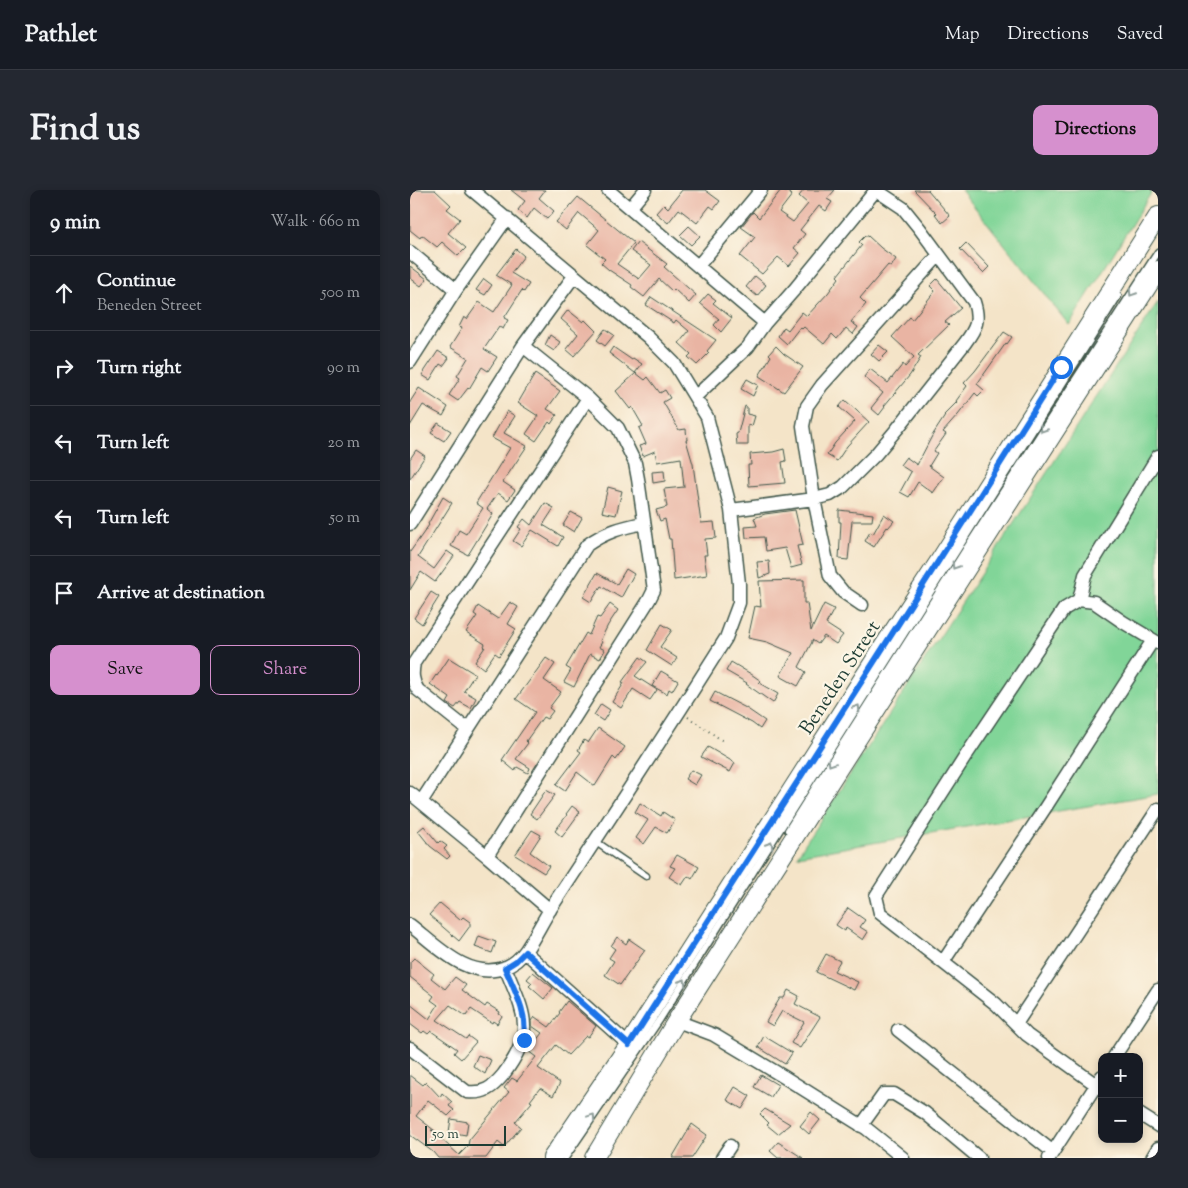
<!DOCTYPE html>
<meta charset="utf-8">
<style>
:root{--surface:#171b24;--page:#242831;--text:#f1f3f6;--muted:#9ea1a6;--line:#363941;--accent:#d690ce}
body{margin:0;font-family:"Sorts Mill Goudy",serif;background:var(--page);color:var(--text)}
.controls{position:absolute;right:15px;bottom:15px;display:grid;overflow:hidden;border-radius:10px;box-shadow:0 2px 8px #0003}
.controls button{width:45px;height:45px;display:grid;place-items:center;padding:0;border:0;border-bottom:1px solid var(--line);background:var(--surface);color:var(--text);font:25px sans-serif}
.scale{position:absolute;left:15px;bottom:12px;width:81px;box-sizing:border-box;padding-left:5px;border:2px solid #1f3d34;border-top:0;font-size:14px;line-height:18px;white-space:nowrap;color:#1f3d34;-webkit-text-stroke:4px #fcf5e5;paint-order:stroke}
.stop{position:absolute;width:15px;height:15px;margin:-11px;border:4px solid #1a73e8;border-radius:50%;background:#fff}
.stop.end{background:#1a73e8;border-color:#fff;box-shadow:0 1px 5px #0008}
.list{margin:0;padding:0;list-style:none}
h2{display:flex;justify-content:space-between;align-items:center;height:65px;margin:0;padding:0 20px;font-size:21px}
h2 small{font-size:16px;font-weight:400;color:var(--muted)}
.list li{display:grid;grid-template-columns:32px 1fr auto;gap:15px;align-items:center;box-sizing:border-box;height:75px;padding:0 20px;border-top:1px solid var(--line)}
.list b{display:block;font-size:19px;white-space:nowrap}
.list p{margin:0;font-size:16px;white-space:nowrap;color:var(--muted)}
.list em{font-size:16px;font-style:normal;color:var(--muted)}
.actions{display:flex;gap:10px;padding:15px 20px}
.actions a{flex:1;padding:11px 0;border:1px solid var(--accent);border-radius:10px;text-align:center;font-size:18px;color:var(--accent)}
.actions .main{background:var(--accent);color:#111}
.icon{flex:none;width:28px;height:28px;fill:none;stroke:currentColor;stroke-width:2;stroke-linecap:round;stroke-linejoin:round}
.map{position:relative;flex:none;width:748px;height:968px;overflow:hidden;border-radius:10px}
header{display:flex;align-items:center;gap:30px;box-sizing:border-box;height:70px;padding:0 25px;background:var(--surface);border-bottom:1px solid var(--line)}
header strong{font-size:24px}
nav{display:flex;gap:28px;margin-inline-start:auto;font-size:18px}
.intro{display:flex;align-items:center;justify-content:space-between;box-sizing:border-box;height:120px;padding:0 30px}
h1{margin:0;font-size:35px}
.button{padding:12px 22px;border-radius:10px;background:var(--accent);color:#111;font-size:18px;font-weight:700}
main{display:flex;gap:30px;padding:0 30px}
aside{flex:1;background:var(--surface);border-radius:10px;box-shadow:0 2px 8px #0003}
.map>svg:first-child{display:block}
.green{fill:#81d598;stroke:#508966}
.building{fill:#e9b4a3}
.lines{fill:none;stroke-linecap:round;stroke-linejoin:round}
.lane-casing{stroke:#3f564a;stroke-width:9}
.street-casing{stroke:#3f564a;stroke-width:15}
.secondary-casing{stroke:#3f564a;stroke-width:20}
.path{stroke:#3f564a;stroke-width:2;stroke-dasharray:1 4;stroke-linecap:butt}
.lane{stroke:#fff;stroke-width:6}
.street{stroke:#fff;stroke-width:12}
.secondary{stroke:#fff;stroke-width:18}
.oneway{stroke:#8f9e9a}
.route{stroke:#1a73e8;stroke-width:6}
.labels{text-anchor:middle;stroke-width:4.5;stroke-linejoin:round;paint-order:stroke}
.street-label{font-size:20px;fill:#1f3d34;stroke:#fcf5e5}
</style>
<header>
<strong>Pathlet</strong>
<nav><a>Map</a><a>Directions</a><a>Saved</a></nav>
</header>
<div class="intro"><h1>Find us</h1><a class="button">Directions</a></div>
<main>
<aside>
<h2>9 min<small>Walk · 660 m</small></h2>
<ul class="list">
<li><svg class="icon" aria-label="ahead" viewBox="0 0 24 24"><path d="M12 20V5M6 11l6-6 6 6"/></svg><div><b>Continue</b><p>Beneden Street</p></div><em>500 m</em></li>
<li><svg class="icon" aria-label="right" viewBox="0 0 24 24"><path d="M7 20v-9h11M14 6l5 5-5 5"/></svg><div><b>Turn right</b></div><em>90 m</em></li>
<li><svg class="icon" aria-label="left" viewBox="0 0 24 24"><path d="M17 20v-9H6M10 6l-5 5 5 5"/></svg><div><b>Turn left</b></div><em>20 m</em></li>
<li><svg class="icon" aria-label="left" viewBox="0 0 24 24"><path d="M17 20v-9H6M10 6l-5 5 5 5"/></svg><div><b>Turn left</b></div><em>50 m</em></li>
<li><svg class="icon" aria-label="arrive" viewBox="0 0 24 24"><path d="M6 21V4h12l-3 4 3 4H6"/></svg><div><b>Arrive at destination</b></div></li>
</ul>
<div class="actions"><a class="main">Save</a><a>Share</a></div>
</aside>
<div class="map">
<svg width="748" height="968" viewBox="0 0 748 968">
<rect width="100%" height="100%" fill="#fcf5e5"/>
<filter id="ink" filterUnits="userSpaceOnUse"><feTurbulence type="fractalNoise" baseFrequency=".02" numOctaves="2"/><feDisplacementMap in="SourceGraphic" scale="10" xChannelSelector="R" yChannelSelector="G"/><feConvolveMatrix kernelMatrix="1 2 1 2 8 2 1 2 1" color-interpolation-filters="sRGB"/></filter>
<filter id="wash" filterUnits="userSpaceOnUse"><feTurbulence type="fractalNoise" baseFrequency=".0096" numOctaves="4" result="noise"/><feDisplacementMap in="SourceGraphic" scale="20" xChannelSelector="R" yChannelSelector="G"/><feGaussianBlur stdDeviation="1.12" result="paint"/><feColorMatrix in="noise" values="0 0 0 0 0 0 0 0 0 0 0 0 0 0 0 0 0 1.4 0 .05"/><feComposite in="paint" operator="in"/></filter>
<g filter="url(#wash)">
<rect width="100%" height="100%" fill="#f4e4c8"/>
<path class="green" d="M 551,0 L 743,0 L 659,135 Z
M 748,112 L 748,604 L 387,666 Z"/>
<g id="blocks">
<path class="building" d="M 5,0 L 25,0 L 41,15 L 37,19 L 50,29 L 38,43 L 56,58 L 48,66 L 32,52 L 27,57 L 12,45 L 10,48 L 0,40 L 0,6 Z
M 101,0 L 135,0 L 129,8 L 144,21 L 137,29 L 124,18 L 117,28 L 108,20 L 115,11 Z
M 272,0 L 295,0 L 310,11 L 304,19 L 300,16 L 287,33 L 269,19 L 258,33 L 246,23 L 254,14 L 258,18 Z
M 371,0 L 374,0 L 382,5 L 369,22 L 383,32 L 398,14 L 389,6 L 394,0 L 425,0 L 417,9 L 422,12 L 416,21 L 409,16 L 390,40 L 395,44 L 384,58 L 390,63 L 379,76 L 368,67 L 352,84 L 330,66 L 345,47 L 331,37 L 343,22 L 349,28 Z
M 504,0 L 518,0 L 540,26 L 532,33 L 525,24 L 526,23 Z
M 168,7 L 224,53 L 207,74 L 229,89 L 241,75 L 221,61 L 228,52 L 257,74 L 254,77 L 286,105 L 279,113 L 264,99 L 262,101 L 249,89 L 234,107 L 221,97 L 222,95 L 199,80 L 191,73 L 195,69 L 177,55 L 189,40 L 169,23 L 156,40 L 146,32 Z
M 279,36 L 290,46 L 281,55 L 270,45 Z
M 455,46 L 458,46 L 471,58 L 486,69 L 481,77 L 478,75 L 450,108 L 456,114 L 441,132 L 448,137 L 443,144 L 436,138 L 427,149 L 422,144 L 414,154 L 394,137 L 392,139 L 390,137 L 377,154 L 368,146 L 374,137 L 378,140 L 392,122 L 397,126 L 418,103 L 429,88 L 427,86 L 452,55 L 449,52 Z
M 556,53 L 579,77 L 573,83 L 550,59 Z
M 106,59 L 114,66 L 101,83 L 119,94 L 114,102 L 112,100 L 94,128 L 98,130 L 93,139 L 89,137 L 74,159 L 87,167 L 78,181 L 72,177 L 59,199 L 58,198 L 48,211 L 39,205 L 50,188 L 47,186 L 58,168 L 40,157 L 52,138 L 49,137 L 54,127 L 57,129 L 69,112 L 84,122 L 102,95 L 86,85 Z
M 0,76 L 17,89 L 11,96 L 0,88 Z
M 345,86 L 356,95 L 347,106 L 336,97 Z
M 74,89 L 82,95 L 75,105 L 66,100 Z
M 527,89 L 551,118 L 535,132 L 539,135 L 508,165 L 511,167 L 500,185 L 474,216 L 475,217 L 469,225 L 461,218 L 473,203 L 454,187 L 460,179 L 478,193 L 493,174 L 495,177 L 504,167 L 482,147 L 500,127 L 502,130 L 525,101 L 520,96 Z
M 298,104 L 306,110 L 303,113 L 322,128 L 311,142 L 304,135 L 309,129 L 290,113 Z
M 241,107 L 306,150 L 297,161 L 299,163 L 287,175 L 278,167 L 281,164 L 269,153 L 279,141 L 266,130 L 264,133 L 236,115 Z
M 158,120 L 173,132 L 175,130 L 186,141 L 164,166 L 156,159 L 168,144 L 151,129 Z
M 195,139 L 204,145 L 195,156 L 187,150 Z
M 594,142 L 602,147 L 597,154 L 596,153 L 567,194 L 574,200 L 568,206 L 565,203 L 548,225 L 533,242 L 536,244 L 524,261 L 527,263 L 519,276 L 534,287 L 523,303 L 508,292 L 499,307 L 490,302 L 501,282 L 490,275 L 496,267 L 507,275 L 522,246 L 535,226 L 534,225 L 547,212 L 546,211 L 557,196 L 554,193 L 565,181 Z
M 140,145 L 150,152 L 144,161 L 135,155 Z
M 469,155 L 478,162 L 469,171 L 461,164 Z
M 366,156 L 374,164 L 393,177 L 374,202 L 349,186 L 361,166 L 359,164 Z
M 203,157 L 222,170 L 223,168 L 232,174 L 225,183 L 199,163 Z
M 28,161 L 39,168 L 33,176 L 30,174 L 20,190 L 12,185 Z
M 226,183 L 235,190 L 238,187 L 250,203 L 255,200 L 260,208 L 253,212 L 269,240 L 276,239 L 277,250 L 276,250 L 283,274 L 291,333 L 304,332 L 306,348 L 295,349 L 297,365 L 294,365 L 297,385 L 264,390 L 261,349 L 259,349 L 255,329 L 250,331 L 246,320 L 257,317 L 254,299 L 274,297 L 271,268 L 247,272 L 245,261 L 233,266 L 229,256 L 236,254 L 229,238 L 233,236 L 222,217 L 220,219 L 206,201 Z
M 125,184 L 150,201 L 137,219 L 147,225 L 141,234 L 139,232 L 126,251 L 116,244 L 128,226 L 108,213 Z
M 337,189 L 348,195 L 343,206 L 331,199 Z
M 9,198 L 38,217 L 33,226 L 13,215 L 0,236 L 0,212 Z
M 435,210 L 459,232 L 437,256 L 427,271 L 417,265 L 425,253 L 445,231 L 429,217 Z
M 335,216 L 337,217 L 337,224 L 345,226 L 342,236 L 338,235 L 338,255 L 327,255 L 326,244 L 328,243 Z
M 97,221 L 105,226 L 94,243 L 117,256 L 93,292 L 105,300 L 98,310 L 88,303 L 77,319 L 83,324 L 58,365 L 41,356 L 49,340 L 56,344 L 73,318 L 66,313 L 100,258 L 82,248 Z
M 28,233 L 41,241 L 34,251 L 21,243 Z
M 374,259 L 376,271 L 372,272 L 375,293 L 339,296 L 338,275 L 341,275 L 340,264 L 363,262 Z
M 6,260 L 15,266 L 0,289 L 0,269 Z
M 254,281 L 255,291 L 243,293 L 242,282 Z
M 198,297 L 212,301 L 206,325 L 192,322 Z
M 33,307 L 42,313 L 8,367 L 24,379 L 37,361 L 44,366 L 25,392 L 11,382 L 0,400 L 0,362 L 19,335 L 18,334 Z
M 135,313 L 144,318 L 133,335 L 153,347 L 148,356 L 122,340 L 111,356 L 103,351 L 111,339 L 108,337 L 114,329 L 121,335 Z
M 385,320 L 393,355 L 387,356 L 392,375 L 381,378 L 375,358 L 356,361 L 354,347 L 336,348 L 335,337 L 347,336 L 344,328 L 355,324 Z
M 429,320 L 463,324 L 462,331 L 442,331 L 438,370 L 429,369 L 431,332 L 429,332 Z
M 161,322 L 172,328 L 164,342 L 153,335 Z
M 474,324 L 484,331 L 478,338 L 477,337 L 464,357 L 455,351 L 460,342 L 463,344 Z
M 359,371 L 360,384 L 349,388 L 347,372 Z
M 216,379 L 224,384 L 211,408 L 191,396 L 181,412 L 173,407 L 187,383 L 207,394 Z
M 394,390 L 394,413 L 397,413 L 401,441 L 414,414 L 424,419 L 416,434 L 433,445 L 426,454 L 414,446 L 408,454 L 402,450 L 402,452 L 389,477 L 396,482 L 388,496 L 370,486 L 383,463 L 357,452 L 338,448 L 345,416 L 351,417 L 349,391 Z
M 21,402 L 29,407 L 12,434 L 4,428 Z
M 100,412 L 108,417 L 98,434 L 106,439 L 89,466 L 85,463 L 74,479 L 65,472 L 75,457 L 74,456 L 75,454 L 56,442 L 67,426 L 64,424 L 68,416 L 88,429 Z
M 200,414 L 208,420 L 198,435 L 190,451 L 192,452 L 189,457 L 195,460 L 190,469 L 180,464 L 164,497 L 154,492 L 161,480 L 156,477 L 176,443 L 179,445 L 187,427 L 190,428 Z
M 252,434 L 262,440 L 250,457 L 267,468 L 262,476 L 237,460 Z
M 230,467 L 237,472 L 225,486 L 247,500 L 240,510 L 223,499 L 211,518 L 202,512 L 214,493 L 212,492 Z
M 39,468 L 65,484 L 54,501 L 66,508 L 61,518 L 50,512 L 45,518 L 37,513 L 40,508 L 20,494 L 26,485 L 27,486 Z
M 136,468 L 145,474 L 134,490 L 151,502 L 139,518 L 143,521 L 137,529 L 133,527 L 116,551 L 118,553 L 106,569 L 120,578 L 118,583 L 107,577 L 105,581 L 92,570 L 125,522 L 106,509 Z
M 321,472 L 341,484 L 351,491 L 349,493 L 368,504 L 363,513 L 336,494 L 337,493 L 316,481 Z
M 251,481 L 268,491 L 262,501 L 259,499 L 257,504 L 242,496 Z
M 305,502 L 336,518 L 355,531 L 350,539 L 342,533 L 300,511 Z
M 191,514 L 200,520 L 193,531 L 184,525 Z
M 188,538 L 215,557 L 206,570 L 203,567 L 185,596 L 167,582 L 155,601 L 146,595 L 171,562 L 168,560 L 174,550 L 178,553 Z
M 298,557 L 325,573 L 320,582 L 291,567 Z
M 281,580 L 291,585 L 285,595 L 275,589 Z
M 136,600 L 145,605 L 127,629 L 120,624 Z
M 230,613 L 251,626 L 253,622 L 265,630 L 257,643 L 246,637 L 234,654 L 226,648 L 238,630 L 225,622 Z
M 162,616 L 170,622 L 152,647 L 145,641 L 157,625 L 156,624 Z
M 14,636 L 28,653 L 30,651 L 37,656 L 34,659 L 40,666 L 37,669 L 20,656 L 8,641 Z
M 122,640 L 131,645 L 120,662 L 139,676 L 134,683 L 105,665 Z
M 267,665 L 289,677 L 282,689 L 278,686 L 272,695 L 259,687 L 265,678 L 260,676 Z
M 30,713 L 50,730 L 53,727 L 60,732 L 60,736 L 49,751 L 19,725 Z
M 438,718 L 455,730 L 450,737 L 458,742 L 453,750 L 436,738 L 435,741 L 426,735 Z
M 69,746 L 86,752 L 82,763 L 65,757 Z
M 207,747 L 216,754 L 219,749 L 235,760 L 210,795 L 195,785 L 204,771 L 199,768 L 205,759 L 201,756 Z
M 416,764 L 430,771 L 424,781 L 448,792 L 444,800 L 406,782 Z
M 4,768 L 24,784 L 21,788 L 35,799 L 45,787 L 56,795 L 52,800 L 75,817 L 77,814 L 90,822 L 89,824 L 92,826 L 87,834 L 83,831 L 82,833 L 61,819 L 56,826 L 40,815 L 27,830 L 56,849 L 58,846 L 66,852 L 51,869 L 44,863 L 47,859 L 21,841 L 18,844 L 14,841 L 12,843 L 0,834 L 0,814 L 19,829 L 28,815 L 21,810 L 24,806 L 0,787 L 0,772 Z
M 123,782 L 143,798 L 134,809 L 119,796 L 122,793 L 117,789 Z
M 378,800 L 389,806 L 385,814 L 410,827 L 390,858 L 381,853 L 394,832 L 372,821 L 363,836 L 356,832 L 370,808 L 374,808 Z
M 157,811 L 186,836 L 178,847 L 176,846 L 158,865 L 146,855 L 128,878 L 150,893 L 143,906 L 130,898 L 120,911 L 122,912 L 105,932 L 111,937 L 94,957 L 88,952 L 76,968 L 28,968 L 23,962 L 0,945 L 0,885 L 13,895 L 16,892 L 30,907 L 32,903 L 42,912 L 39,916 L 44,920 L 38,926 L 18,910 L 6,926 L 25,941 L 21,940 L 49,965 L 58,956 L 59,950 L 99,902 L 94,898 L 102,888 L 107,891 L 126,867 L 118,861 L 132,843 L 122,836 L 122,831 L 125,827 L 139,837 L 150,823 L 149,822 Z
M 354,846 L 382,863 L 375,874 L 348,857 Z
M 68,865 L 81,870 L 75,884 L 63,876 Z
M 351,885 L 368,895 L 361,907 L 344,897 Z
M 325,897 L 340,906 L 332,919 L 317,910 Z
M 355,919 L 380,934 L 368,944 L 357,935 L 359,933 L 350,924 Z
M 401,922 L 410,930 L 399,944 L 390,936 Z
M 41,929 L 58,932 L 56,945 L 39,942 Z
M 282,934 L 297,945 L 282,968 L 262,968 Z
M 368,952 L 393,968 L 368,968 L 360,961 Z"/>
</g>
</g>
<g filter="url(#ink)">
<use href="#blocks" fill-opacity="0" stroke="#3f564a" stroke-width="1"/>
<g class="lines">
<g class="lane-casing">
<path id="lane" d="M 378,640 L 556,359 L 748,62
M 186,652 L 236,686
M 155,968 L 250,829 L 708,106"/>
</g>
<g class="street-casing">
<path id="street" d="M 198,0 L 355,133
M 220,18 L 235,0
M 0,62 L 46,100
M 288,76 L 351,0
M 0,172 L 46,100 L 97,28
M 286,206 L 338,157 L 355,133 L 384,100 L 466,0 L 493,18 L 510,39 L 564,112 C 570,131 566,138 555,153 L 487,239 L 466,264 L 433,297 L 420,305 L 404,309 L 321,320
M 0,334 L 113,156 L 164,86
M 669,410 L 675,385 L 748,266
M 452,415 L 433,402 L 420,386 L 404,309 L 393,236 L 397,216 L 412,195 L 529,65
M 57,539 L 8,500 C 2,491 2,483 4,473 L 178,208
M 0,603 L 77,666 L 140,720
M 11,612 L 177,355 C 195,342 213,337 234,333
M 77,666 L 239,410 L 244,400 L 228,289 L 225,273 L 208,238 L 178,208 L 113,156
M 0,735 C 26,755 59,792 96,777 C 103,774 111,767 116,760 C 125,747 132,732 141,718 C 200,628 259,539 316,448 L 329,413 L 329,394 L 321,320 L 297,227 L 264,173 L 238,147 L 62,0
M 115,762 L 219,855
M 533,772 L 635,618 L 743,450
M 267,831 L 304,845 L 374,887 L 457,939 L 493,968
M 606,834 L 748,619
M 488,840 L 643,962
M 0,858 L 57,902 C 74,904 82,898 93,885 C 127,841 114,824 95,777
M 704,867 L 748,800
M 692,899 L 617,845 L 586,814 L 470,723 L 466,706 L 557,564 L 654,419 L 669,410 L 684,412 L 713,432 L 748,453
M 729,924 L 748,936
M 451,936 L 474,904 L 484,904 L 515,923 L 569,968
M 312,968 L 320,956
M 639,968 L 692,886
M 742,968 L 748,958"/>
</g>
<g class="secondary-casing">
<path id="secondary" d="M 142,968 L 219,855 L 475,454 L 530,370 L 748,26
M 184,968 L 269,827 L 748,80"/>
</g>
<path class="path" d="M 278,527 L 313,551"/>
<use href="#lane" class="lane"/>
<use href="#street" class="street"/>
<use href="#secondary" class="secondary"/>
</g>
<defs><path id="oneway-chevron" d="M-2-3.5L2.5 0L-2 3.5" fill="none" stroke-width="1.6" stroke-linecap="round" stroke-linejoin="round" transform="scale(1.25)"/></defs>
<g class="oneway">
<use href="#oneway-chevron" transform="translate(722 103) rotate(123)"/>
<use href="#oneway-chevron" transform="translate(633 239) rotate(123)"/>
<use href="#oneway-chevron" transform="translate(545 376) rotate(122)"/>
<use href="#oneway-chevron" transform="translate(447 518) rotate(-58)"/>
<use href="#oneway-chevron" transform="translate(421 573) rotate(122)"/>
<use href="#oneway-chevron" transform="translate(360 655) rotate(-58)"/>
<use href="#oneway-chevron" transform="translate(273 792) rotate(-58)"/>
<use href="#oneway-chevron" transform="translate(182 927) rotate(-56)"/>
</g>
</g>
<g class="lines" filter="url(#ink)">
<path class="route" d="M 114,850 C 118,824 105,801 95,778 L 106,771 L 115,762 L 219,855 C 363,629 509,404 651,177"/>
</g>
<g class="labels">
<g class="street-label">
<text transform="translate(429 487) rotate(-57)" y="7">Beneden Street</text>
</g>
</g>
</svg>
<div class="controls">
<button>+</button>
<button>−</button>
</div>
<div class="scale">50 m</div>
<div class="stop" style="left:651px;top:177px"></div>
<div class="stop end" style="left:114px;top:850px"></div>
</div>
</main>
